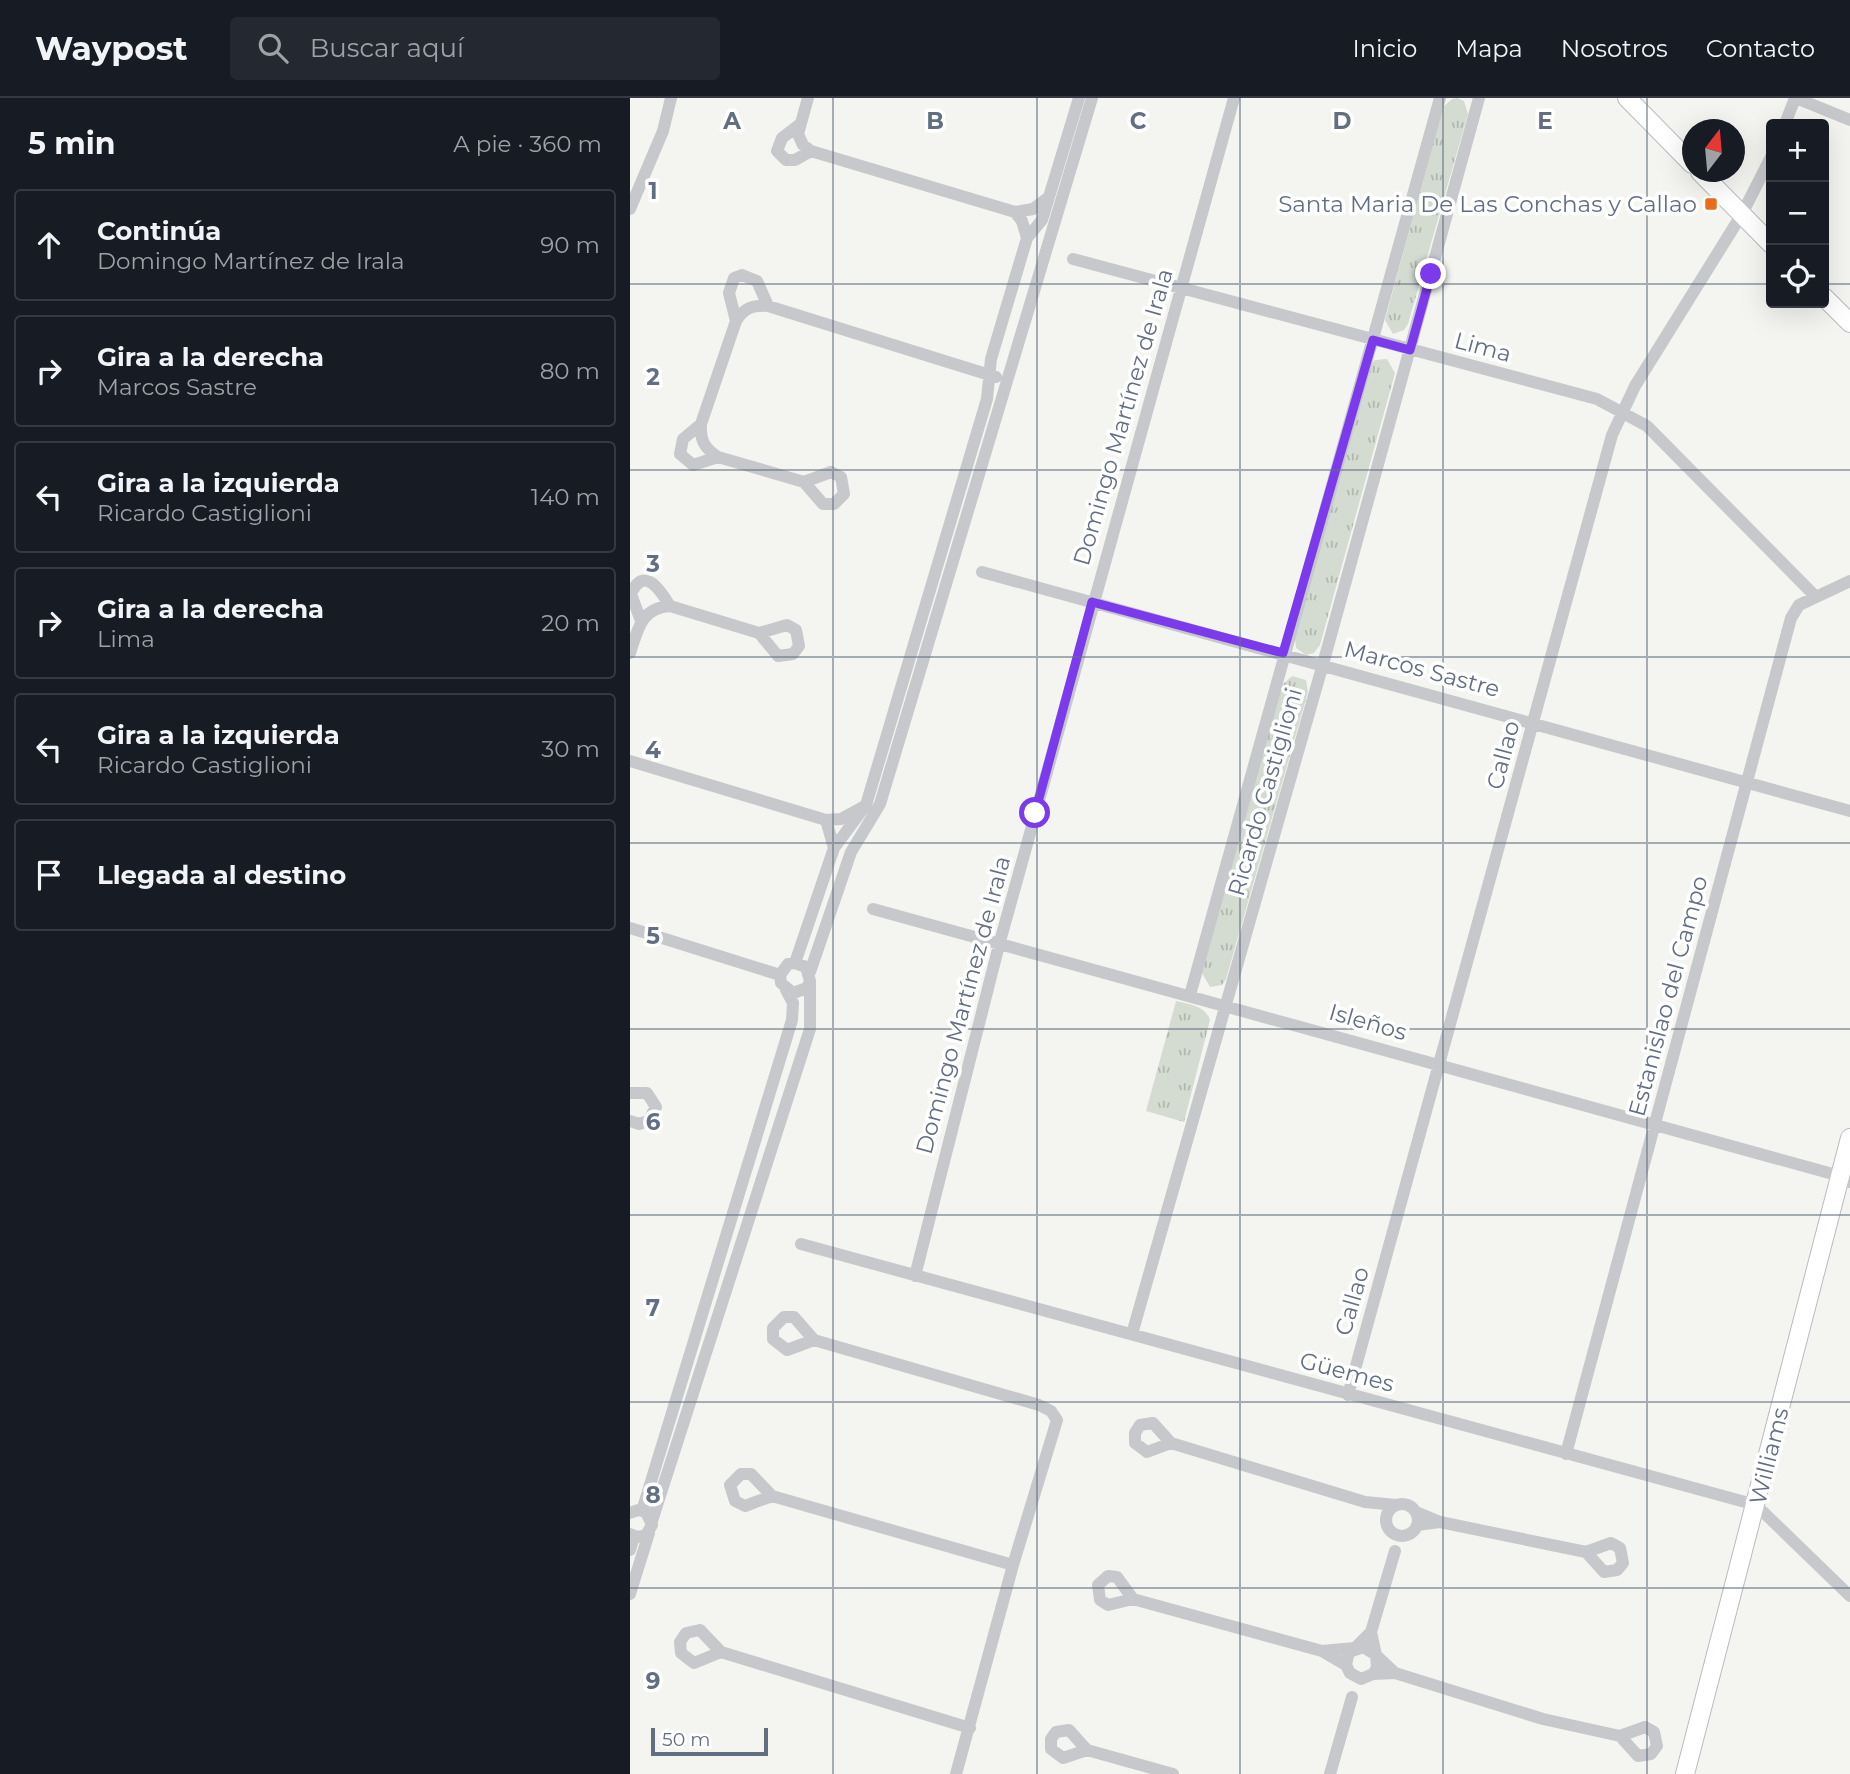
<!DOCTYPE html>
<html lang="es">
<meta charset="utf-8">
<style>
:root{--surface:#171b24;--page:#242831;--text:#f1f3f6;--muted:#9ea1a6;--line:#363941}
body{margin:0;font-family:Montserrat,sans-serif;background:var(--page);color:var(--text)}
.controls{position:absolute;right:21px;top:21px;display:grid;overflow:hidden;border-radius:7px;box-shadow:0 7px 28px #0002}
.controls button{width:63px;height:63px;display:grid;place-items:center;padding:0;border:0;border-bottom:2px solid var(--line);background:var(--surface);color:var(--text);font:35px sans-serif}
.compass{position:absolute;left:1052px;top:21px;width:63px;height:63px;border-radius:50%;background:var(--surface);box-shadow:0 7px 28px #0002;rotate:16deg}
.scale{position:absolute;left:21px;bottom:18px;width:117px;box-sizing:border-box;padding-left:7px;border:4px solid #626f82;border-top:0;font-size:19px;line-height:24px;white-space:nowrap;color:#626f82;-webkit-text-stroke:5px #fff;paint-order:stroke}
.stop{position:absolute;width:21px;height:21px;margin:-16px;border:5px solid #7c3aed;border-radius:50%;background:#fff}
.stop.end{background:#7c3aed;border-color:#fff;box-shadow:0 2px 7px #0008}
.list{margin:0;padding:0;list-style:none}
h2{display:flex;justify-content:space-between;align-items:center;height:91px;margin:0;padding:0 28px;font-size:30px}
h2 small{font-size:23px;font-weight:400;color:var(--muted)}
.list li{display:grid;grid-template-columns:46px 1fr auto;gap:21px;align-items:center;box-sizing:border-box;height:112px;margin:0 14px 14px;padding:0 14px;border:2px solid var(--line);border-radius:7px}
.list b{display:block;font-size:26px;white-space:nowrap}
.list p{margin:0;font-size:23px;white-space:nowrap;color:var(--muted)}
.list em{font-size:23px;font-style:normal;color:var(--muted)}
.icon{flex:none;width:38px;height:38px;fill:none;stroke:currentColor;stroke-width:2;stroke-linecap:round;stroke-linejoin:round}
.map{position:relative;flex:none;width:1220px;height:1676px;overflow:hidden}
header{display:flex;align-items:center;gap:42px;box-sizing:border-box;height:98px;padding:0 35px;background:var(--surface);border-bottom:2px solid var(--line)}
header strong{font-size:33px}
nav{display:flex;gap:38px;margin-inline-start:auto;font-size:24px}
.search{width:490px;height:63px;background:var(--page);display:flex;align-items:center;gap:18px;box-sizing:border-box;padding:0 24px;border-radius:7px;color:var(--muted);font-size:26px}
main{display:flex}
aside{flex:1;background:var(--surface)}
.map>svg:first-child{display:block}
.park{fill:url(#park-tufts)}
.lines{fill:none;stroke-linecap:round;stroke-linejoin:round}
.secondary-casing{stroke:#b8bbc0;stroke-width:20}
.street{stroke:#c6c8cc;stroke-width:12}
.secondary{stroke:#fff;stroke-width:18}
.route{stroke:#7c3aed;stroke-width:9}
.grid{fill:none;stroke:#626f82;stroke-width:2;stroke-opacity:0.55}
.poi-dot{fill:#e96e1c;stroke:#fff;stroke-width:2.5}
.labels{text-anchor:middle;stroke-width:7;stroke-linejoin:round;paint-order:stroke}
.poi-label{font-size:23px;fill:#626f82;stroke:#fff;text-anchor:end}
.street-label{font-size:23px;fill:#626f82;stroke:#fff}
.grid-label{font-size:23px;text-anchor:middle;font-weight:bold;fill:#626f82;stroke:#fff;stroke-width:7;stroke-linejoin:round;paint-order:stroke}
</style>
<header>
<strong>Waypost</strong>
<div class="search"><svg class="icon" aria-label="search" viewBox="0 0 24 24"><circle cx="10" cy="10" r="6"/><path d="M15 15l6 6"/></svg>Buscar aquí</div>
<nav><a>Inicio</a><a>Mapa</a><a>Nosotros</a><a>Contacto</a></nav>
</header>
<main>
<aside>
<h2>5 min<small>A pie · 360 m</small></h2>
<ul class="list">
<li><svg class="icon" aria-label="ahead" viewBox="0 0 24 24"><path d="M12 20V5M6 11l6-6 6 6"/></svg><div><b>Continúa</b><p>Domingo Martínez de Irala</p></div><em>90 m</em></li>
<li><svg class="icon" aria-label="right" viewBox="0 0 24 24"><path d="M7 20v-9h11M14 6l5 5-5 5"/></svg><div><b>Gira a la derecha</b><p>Marcos Sastre</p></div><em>80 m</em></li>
<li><svg class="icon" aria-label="left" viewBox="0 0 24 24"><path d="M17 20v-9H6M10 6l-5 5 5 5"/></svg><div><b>Gira a la izquierda</b><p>Ricardo Castiglioni</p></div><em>140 m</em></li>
<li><svg class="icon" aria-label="right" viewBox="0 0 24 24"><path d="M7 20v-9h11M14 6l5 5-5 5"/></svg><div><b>Gira a la derecha</b><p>Lima</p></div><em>20 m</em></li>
<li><svg class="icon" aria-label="left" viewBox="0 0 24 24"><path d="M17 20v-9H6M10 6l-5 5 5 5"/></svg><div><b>Gira a la izquierda</b><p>Ricardo Castiglioni</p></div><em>30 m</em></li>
<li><svg class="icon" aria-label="arrive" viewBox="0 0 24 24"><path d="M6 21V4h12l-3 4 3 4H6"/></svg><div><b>Llegada al destino</b></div></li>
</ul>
</aside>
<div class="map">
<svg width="1220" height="1676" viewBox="0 0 1220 1676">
<defs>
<pattern id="park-tufts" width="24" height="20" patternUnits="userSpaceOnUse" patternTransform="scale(1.75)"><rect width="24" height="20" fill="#d4dcd1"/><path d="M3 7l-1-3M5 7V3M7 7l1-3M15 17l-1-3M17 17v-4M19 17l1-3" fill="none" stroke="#afb7af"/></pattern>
</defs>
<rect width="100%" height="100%" fill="#f4f5f0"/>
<path class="park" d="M 827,0 L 834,3 L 838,16 L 778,226 L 774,232 L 763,236 L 755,222 L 813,9 L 822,1 Z
M 757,261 L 765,275 L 690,547 L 684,555 L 676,557 L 666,550 L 665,540 L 740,267 L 745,262 Z
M 662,578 L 676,582 L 678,594 L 596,881 L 592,887 L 580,889 L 572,875 L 652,587 Z
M 546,903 C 559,906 576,908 580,922 L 554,1024 L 516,1013 Z"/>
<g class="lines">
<g class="secondary-casing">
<path id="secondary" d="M 997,0 L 1062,66
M 1070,74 L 1141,146
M 1194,199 L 1220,225
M 1055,1676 L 1220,1040"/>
</g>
<path class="street" d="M 178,0 L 168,36 L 173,47 L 181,53 L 385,114 L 403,111 L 419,99
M 1166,0 L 1220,22
M 1155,26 L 1165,0
M 169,27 L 152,40 L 147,53 L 156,62 L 165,62 L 181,53
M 0,111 L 33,33 L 41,0
M 385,114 L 392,123 L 397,140
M 443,161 L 967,301 L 1017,328 L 1185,498
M 106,223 L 99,195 L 104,180 L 112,177 L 127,183 L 138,208
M 71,326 L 53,341 L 50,356 L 63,367 L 88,359
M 174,384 L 201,374 L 211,379 L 214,396 L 204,406 L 193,406 L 174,384 L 88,359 C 74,350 70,342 71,326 L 106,223 C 114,210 122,207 138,208 L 366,279
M 352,474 L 1220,713
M 11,523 L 1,496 C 14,466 31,493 40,508
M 0,555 C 8,531 11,510 40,508 L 129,535 L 157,527 L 166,532 L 169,548 L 163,556 L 148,558 L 129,535
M 0,663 L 196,722
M 204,750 L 196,722 L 211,721 L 233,709
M 243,811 L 1210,1078 L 1220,1084
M 0,830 L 150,877
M 165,865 L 176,869 L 180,883 L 177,890 L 163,895 L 151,885 L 150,877 L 158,866 L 165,865 L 204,750 L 236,707 L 357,301 L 361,261 L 397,140 L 412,122 L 449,0
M 180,874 L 221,754 L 250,706 L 462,0
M 560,897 L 810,0
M 0,995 L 17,995 L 26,1009 L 18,1023 L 9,1026 L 0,1023
M 171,1146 L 1126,1407 L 1220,1498
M 285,1178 L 369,847 L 604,0
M 502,1236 L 693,566 L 849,0
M 184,1242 L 164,1219 L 154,1219 L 143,1230 L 143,1241 L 157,1252 L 184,1242 L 409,1307 L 421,1313 L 427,1322 L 383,1467 L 326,1676
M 718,1297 L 982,337 L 1005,288 L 1112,116 L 1141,59
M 541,1345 L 517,1354 L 505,1345 L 505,1335 L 510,1327 L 523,1325 L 541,1345 L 735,1404 L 766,1407
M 936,1356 L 1161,520 L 1169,507 L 1220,483
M 142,1398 L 115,1408 L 105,1403 L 100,1387 L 111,1376 L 121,1376 L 142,1398 L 383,1467
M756 1422a16 16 0 1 1 32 0a16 16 0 1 1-32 0Z
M 12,1413 L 162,922 L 163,905 L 156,892
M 786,1414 L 810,1424 L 787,1427
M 0,1415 L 8,1412 L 16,1414 L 22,1427 L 16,1437 L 8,1439 L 0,1436
M 22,1423 L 180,931 L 180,883
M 810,1424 L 956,1454 L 981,1445 L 990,1450 L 993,1465 L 987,1472 L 974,1474 L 956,1454
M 0,1452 L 4,1438
M 0,1496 L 19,1435
M 503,1501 L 487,1479 L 478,1478 L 468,1487 L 470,1502 L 478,1507 L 503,1501 L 692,1553
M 741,1534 L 765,1453
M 91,1554 L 64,1565 L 51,1555 L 50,1544 L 56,1535 L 70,1532 L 91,1554 L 340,1630
M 716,1567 L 692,1553 L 725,1550 L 741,1534 L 746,1557 L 765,1575 L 743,1576 L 731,1581 L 720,1575 L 716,1567 L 719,1554 L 733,1549 L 746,1557 L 747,1570 L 743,1576
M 765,1575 L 913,1621 L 990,1638 L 1015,1629 L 1024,1634 L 1027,1648 L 1021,1656 L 1008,1658 L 990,1638
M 457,1652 L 439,1632 L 426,1634 L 421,1641 L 421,1651 L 433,1660 L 457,1652 L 543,1676
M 700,1676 L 722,1599"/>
<use href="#secondary" class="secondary"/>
</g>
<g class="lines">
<path class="route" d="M 405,715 L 462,504 L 653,555 L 743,242 L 780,252 L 801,176"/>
</g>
<path class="grid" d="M 203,0 L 203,1676M 407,0 L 407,1676M 610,0 L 610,1676M 813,0 L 813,1676M 1017,0 L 1017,1676M 0,186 L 1141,186M 1194,186 L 1220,186M 0,372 L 1220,372M 0,559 L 1220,559M 0,745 L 1220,745M 0,931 L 1220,931M 0,1117 L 1220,1117M 0,1304 L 1220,1304M 0,1490 L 1220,1490"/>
<rect class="poi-dot" x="1074" y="99" width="14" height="14" rx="3.5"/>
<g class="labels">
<g class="poi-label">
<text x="1067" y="114">Santa Maria De Las Conchas y Callao</text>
</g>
<g class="street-label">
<text transform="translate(853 249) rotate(15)" y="8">Lima</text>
<text transform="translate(493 319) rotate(-74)" y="8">Domingo Martínez de Irala</text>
<text transform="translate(792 571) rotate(15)" y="8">Marcos Sastre</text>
<text transform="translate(873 657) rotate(-75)" y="8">Callao</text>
<text transform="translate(635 694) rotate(-74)" y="8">Ricardo Castiglioni</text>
<text transform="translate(1038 898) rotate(-75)" y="8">Estanislao del Campo</text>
<text transform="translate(333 907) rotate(-75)" y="8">Domingo Martínez de Irala</text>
<text transform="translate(738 924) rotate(16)" y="8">Isleños</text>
<text transform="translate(722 1203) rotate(-74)" y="8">Callao</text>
<text transform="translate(717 1274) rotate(15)" y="8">Güemes</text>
<text transform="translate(1139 1358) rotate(-76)" y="8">Williams</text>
</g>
</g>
<g class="grid-label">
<text x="102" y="31">A</text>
<text x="305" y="31">B</text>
<text x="508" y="31">C</text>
<text x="712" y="31">D</text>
<text x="915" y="31">E</text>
<text x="23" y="101">1</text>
<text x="23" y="287">2</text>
<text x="23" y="474">3</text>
<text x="23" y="660">4</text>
<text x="23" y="846">5</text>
<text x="23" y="1032">6</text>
<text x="23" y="1218">7</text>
<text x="23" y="1405">8</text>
<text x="23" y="1591">9</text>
</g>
</svg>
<div class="controls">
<button>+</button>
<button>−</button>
<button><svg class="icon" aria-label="locate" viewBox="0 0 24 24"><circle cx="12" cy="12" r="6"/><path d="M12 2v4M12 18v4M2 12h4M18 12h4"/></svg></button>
</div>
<svg class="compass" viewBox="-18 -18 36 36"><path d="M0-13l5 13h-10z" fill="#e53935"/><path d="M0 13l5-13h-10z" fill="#9ea1a6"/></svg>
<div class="scale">50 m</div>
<div class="stop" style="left:405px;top:715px"></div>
<div class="stop end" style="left:801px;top:176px"></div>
</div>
</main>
